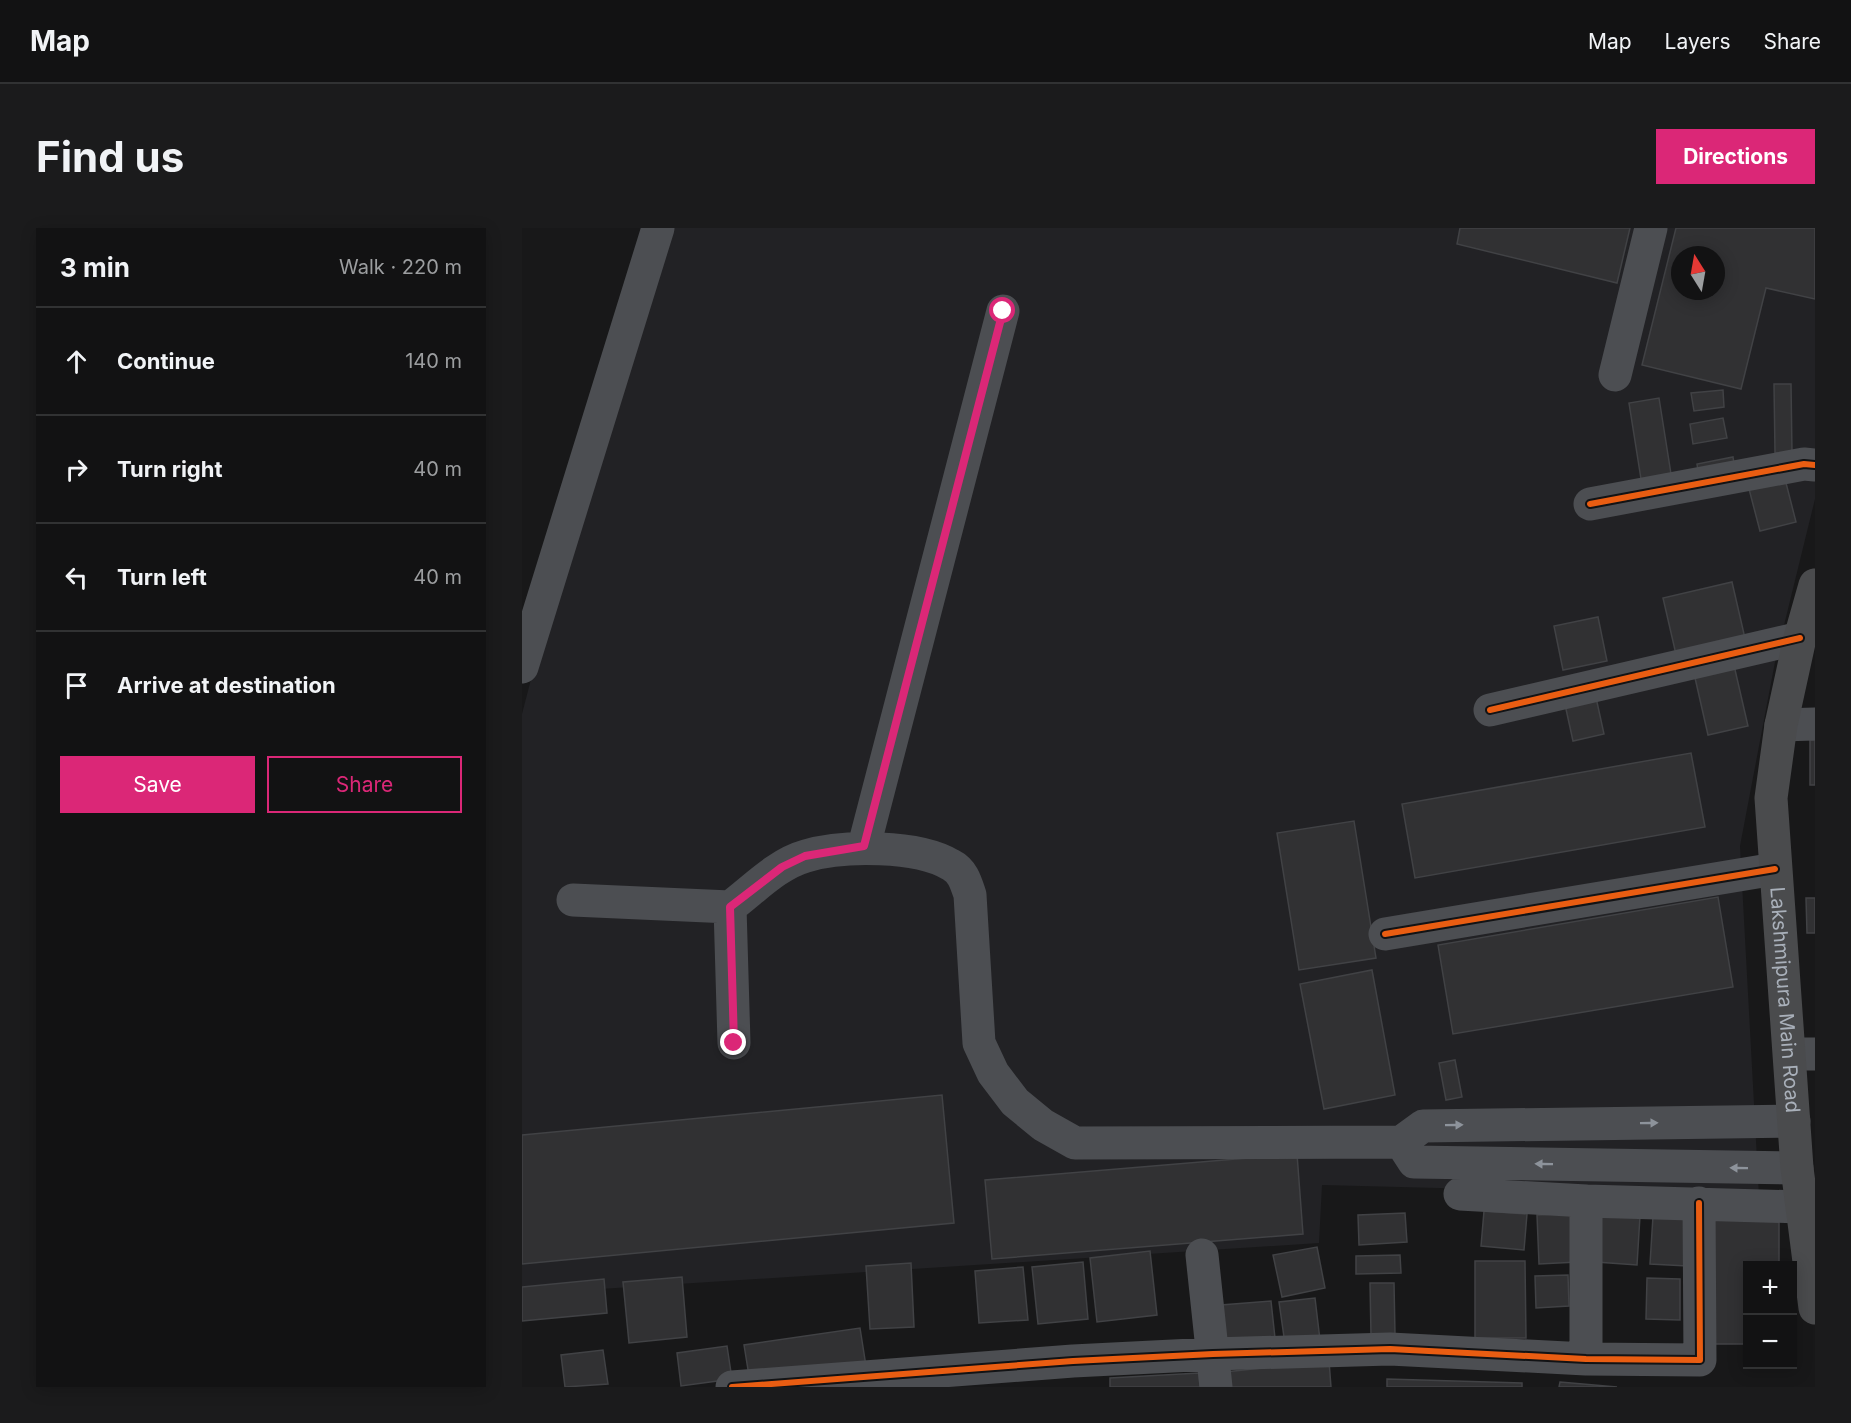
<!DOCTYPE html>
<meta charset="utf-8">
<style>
:root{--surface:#121213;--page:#1b1b1c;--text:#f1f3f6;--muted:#9c9ea0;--line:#313233;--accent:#db2777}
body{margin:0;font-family:Inter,sans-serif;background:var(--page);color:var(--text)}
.controls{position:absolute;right:18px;bottom:18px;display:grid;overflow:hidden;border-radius:0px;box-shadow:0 3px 15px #0003}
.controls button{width:54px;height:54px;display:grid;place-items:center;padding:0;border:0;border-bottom:2px solid var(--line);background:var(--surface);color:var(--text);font:30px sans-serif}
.compass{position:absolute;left:1149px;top:18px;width:54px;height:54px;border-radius:50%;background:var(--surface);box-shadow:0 3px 15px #0003;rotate:349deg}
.stop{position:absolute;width:18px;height:18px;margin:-14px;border:4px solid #db2777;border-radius:50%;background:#fff}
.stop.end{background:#db2777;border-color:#fff;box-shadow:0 2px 6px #0008}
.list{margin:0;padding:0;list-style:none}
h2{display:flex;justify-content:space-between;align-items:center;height:78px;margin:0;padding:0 24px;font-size:26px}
h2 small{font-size:20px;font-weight:400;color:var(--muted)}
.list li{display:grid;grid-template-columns:39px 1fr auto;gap:18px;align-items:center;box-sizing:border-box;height:108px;padding:0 24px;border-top:2px solid var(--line)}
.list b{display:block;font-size:22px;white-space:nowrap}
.list em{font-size:20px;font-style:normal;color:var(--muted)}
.actions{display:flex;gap:12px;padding:18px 24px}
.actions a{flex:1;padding:14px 0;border:2px solid var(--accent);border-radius:0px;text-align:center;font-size:21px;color:var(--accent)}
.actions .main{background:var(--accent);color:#fff}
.icon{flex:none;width:33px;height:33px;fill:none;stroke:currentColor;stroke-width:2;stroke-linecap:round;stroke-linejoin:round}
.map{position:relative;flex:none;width:1293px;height:1159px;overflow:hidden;border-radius:0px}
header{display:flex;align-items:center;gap:36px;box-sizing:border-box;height:84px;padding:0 30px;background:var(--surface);border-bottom:2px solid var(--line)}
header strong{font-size:28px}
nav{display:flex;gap:33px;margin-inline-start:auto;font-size:21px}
.intro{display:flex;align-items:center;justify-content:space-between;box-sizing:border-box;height:144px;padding:0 36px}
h1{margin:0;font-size:42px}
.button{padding:15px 27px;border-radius:0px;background:var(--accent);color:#fff;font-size:21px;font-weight:700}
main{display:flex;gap:36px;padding:0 36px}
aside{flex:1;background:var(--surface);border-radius:0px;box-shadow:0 3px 15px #0003}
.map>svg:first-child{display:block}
.built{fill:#222225;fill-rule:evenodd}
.building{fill:#313133;stroke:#414245;stroke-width:1.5;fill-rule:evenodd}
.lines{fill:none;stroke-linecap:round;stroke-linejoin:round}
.minor{stroke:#4c4e52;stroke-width:33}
.major{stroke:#4a4b4d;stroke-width:33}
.cycleway-casing{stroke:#121315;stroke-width:10}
.cycleway{stroke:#e95d12;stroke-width:6}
.oneway{fill:#8d939b}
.route{stroke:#db2777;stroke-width:8}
.labels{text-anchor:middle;stroke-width:4.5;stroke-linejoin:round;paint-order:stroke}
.street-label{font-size:20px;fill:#a9b0ba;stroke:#121315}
</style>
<header>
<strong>Map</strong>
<nav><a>Map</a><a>Layers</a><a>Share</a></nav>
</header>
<div class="intro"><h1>Find us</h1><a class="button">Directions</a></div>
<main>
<aside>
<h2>3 min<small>Walk · 220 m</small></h2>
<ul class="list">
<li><svg class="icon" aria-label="ahead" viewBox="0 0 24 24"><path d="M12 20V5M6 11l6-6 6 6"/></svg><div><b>Continue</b></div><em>140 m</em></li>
<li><svg class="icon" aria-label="right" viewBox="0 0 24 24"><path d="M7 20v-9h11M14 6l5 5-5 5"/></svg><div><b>Turn right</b></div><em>40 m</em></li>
<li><svg class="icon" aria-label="left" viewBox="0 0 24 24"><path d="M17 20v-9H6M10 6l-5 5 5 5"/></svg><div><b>Turn left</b></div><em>40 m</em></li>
<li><svg class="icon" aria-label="arrive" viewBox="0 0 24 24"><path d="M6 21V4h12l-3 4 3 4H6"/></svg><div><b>Arrive at destination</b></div></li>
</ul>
<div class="actions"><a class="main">Save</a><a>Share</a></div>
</aside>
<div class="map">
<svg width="1293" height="1159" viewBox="0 0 1293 1159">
<rect width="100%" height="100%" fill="#181819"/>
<path class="built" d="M 126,0 L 1293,0 L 1293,271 L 1253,434 L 1218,618 L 1237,968 L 800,957 L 797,1015 L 0,1066 L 0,486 ZM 1158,27 L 1194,27 L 1194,63 L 1158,63 Z"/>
<path class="building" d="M 938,0 L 1108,0 L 1095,55 L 935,16 Z
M 1154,0 L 1293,0 L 1293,71 L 1244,60 L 1219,161 L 1120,137 ZM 1158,27 L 1194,27 L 1194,63 L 1158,63 Z
M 1252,156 L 1269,156 L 1270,225 L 1253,225 Z
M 1201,162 L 1202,179 L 1172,183 L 1169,165 Z
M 1137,170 L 1149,246 L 1119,251 L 1107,175 Z
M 1201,190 L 1205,210 L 1171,216 L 1168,196 Z
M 1211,229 L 1213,242 L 1177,249 L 1175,236 Z
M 1263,251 L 1274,294 L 1238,303 L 1227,261 Z
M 1210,354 L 1225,419 L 1156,435 L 1141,370 Z
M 1076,389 L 1085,433 L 1041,442 L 1032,398 Z
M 1211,433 L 1226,498 L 1186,507 L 1171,441 Z
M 1073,465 L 1082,506 L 1051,513 L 1042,472 Z
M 1288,512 L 1293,512 L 1293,557 L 1288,557 Z
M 1169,525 L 1183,599 L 893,650 L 880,576 Z
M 832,593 L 854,730 L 777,742 L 755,605 Z
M 1196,669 L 1211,759 L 931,806 L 916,717 Z
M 1284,670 L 1293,670 L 1293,705 L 1285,705 Z
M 850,742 L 873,867 L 802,881 L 778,756 Z
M 933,832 L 940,869 L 924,872 L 917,835 Z
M 420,867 L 432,995 L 0,1036 L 0,907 Z
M 775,926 L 781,1006 L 470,1031 L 463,952 Z
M 962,983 L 1005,986 L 1002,1022 L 959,1018 Z
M 883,985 L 885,1014 L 837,1017 L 836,987 Z
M 1054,985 L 1056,1034 L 1017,1036 L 1015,987 Z
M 1077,985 L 1118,988 L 1115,1037 L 1074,1034 Z
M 1131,988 L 1167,989 L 1165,1038 L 1128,1036 Z
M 1189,990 L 1257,991 L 1257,1038 L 1226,1038 L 1226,1116 L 1187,1116 Z
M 795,1019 L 803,1060 L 760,1069 L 751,1027 Z
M 628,1023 L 635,1087 L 575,1094 L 568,1030 Z
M 878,1027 L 879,1045 L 834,1046 L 834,1028 Z
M 953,1033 L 1003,1033 L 1004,1110 L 953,1110 Z
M 561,1034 L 566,1091 L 516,1096 L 510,1039 Z
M 389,1035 L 392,1099 L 348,1101 L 344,1038 Z
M 501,1039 L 506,1092 L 457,1095 L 453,1043 Z
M 1046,1047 L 1047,1078 L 1014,1080 L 1013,1048 Z
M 160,1049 L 165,1109 L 107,1115 L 101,1054 Z
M 1125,1050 L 1158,1051 L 1158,1092 L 1124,1091 Z
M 82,1051 L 85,1085 L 0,1093 L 0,1059 Z
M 848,1055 L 872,1055 L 873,1106 L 849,1107 Z
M 793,1070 L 798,1112 L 763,1116 L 757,1074 Z
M 749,1073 L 753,1110 L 702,1114 L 699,1077 Z
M 338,1100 L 344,1138 L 228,1154 L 222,1117 Z
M 205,1118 L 210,1151 L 159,1158 L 155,1125 Z
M 81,1122 L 86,1156 L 43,1159 L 39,1127 Z
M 807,1133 L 809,1159 L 704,1159 L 703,1144 Z
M 677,1145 L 678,1159 L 588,1159 L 588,1150 Z
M 865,1151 L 1000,1155 L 1000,1159 L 865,1159 Z
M 1038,1154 L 1095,1159 L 1037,1159 Z"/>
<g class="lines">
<path class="minor" d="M 1093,147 L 1129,0
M 1068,276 L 1282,236 L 1293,237
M 0,439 L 136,0
M 968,482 L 1278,410
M 1259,497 L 1293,496
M 342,618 L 481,83
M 51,672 L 208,679
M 863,706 L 1253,641
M 212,815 L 208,679 C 231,662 255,636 284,628 C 321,617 396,617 429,637 C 441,643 444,655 448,667 L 457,815 L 471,845 L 493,874 L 521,897 L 553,915 L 879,914 L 901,898 L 1272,893
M 1268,826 L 1293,826
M 879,914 L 892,934 L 1275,940
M 938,966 L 1064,973
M 680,1027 L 694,1159
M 1064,1131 L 1064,973 L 1279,979
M 210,1159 L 551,1133 L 691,1126 L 868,1121 L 1064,1131 L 1178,1132 L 1177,975"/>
<path class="major" id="s1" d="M 1293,357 L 1278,410 L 1259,497 L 1249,570 L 1275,940 L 1293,1080"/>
<g class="cycleway-casing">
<path id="cycleway" d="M 1068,276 L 1282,236 L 1293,237
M 968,482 L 1278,410
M 863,706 L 1253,641
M 210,1159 L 551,1133 L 691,1126 L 868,1121 L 1064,1131 L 1178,1132 L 1177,975"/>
</g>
<use href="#cycleway" class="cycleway"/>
</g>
<defs><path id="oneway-solid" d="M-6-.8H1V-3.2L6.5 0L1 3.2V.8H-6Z" transform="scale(1.5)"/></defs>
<g class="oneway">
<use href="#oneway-solid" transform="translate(1127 895) rotate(-1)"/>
<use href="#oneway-solid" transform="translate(932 897) rotate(-1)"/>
<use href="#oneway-solid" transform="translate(1022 936) rotate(-179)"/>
<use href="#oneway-solid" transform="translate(1217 940) rotate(-179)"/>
</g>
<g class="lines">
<path class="route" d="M 212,815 L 208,679 L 260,639 L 283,628 L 342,618 L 481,83"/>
</g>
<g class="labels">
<g class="street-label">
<text dy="7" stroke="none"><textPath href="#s1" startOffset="420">Lakshmipura Main Road</textPath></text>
</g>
</g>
</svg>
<div class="controls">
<button>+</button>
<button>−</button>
</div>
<svg class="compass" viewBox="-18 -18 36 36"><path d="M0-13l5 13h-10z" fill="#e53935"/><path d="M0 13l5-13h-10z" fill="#9c9ea0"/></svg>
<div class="stop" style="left:481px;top:83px"></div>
<div class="stop end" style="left:212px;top:815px"></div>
</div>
</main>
